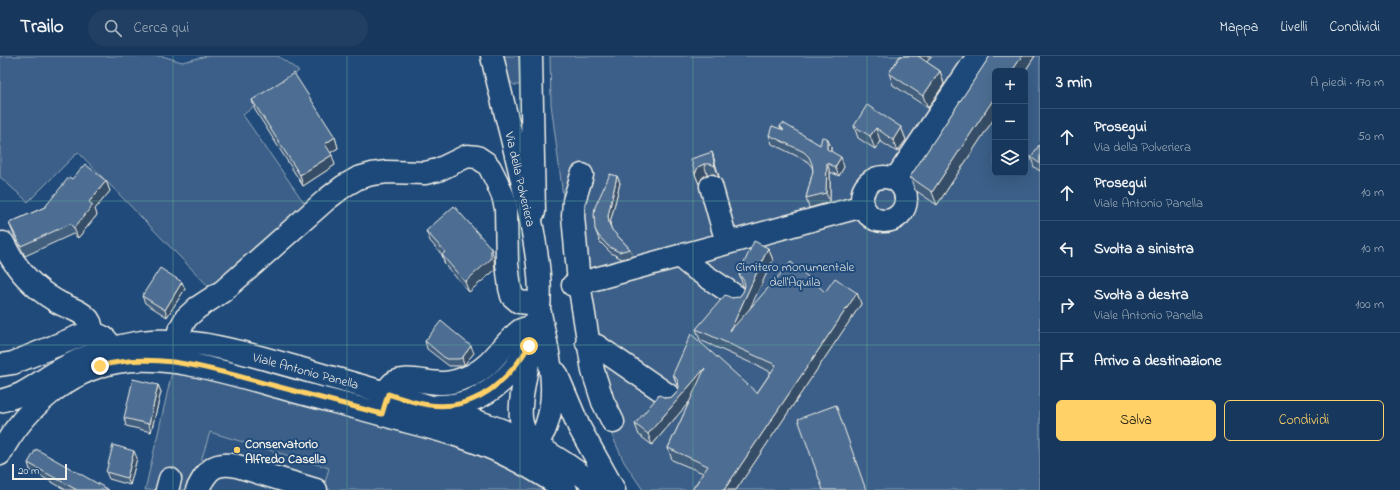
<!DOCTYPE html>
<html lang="it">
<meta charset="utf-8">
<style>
:root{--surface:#17385c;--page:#203f62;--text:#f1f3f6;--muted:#9eacbb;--line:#365272;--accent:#ffd166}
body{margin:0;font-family:"Indie Flower",sans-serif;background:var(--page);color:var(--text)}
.controls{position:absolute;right:12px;top:12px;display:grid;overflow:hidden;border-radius:6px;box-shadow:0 4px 16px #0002}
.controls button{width:36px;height:36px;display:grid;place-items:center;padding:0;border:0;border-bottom:1px solid var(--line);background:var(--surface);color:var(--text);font:20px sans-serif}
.scale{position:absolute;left:12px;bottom:10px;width:55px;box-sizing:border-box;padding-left:4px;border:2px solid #f4f1e8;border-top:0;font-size:11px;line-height:14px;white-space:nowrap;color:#f4f1e8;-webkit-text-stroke:3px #1f4a7a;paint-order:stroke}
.stop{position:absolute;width:12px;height:12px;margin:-9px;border:3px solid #ffd166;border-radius:50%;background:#fff}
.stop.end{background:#ffd166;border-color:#fff;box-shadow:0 1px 4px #0008}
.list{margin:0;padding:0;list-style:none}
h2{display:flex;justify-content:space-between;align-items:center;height:52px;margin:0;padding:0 16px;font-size:17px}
h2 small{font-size:13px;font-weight:400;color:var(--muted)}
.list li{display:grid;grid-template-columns:26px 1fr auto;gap:12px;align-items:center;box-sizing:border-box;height:56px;padding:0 16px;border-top:1px solid var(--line)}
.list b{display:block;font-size:15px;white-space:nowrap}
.list p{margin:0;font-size:13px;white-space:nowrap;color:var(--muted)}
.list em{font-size:13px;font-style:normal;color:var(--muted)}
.actions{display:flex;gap:8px;padding:12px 16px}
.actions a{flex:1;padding:9px 0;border:1px solid var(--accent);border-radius:6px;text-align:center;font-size:14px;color:var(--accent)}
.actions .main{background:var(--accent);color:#111}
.icon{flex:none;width:22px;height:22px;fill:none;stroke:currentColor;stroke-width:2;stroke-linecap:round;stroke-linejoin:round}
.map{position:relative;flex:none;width:1040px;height:434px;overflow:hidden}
header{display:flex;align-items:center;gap:24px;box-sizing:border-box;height:56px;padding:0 20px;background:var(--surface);border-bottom:1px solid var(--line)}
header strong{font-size:19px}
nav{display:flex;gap:22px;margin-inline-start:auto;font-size:14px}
.search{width:280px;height:36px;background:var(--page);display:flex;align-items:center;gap:10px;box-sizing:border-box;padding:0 14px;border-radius:22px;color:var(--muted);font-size:15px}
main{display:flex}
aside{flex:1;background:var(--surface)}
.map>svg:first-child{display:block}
.built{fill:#2d5581}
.green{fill:#3a5f88;stroke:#97a8b8;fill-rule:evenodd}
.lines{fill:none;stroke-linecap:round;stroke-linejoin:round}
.minor-casing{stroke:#f4f1e8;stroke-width:25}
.major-casing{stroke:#f4f1e8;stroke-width:25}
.minor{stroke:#1f4a7a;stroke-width:22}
.major{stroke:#1f4a7a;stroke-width:22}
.wall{fill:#425f7e;stroke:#f4f1e8}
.shaded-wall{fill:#364d66;stroke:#f4f1e8}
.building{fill:#4d6e92;stroke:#f4f1e8}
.route{stroke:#ffd166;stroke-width:5}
.grid{fill:none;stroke:#5fa199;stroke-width:1;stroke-opacity:0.55}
.poi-dot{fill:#ffd166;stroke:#1f4a7a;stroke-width:1.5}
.labels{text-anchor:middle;stroke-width:4;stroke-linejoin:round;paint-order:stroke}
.street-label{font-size:13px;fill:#f4f1e8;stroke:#1f4a7a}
.park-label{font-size:13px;fill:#e1e2de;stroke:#1f4a7a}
.poi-label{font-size:13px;font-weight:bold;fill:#f4f1e8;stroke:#1f4a7a;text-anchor:start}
</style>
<header>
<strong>Trailo</strong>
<div class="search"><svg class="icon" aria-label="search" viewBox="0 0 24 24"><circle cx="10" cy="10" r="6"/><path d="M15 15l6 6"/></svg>Cerca qui</div>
<nav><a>Mappa</a><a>Livelli</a><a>Condividi</a></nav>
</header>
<main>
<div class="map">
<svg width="1040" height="434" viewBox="0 0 1040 434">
<rect width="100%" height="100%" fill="#1f4a7a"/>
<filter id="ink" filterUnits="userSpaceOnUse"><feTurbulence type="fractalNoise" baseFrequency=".025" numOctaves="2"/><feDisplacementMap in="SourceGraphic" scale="8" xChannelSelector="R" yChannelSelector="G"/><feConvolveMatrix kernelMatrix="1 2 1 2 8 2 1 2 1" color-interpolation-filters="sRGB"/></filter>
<g filter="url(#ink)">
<path class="built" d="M 210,376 L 329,412 L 323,434 L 187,434 L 196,421 Z"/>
<path class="green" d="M 0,0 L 162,0 L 182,6 L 207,0 L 278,0 L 299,15 L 243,59 L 307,151 L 213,235 L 78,96 L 28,146 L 0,121 Z
M 504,0 L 522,0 L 521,27 L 519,29 L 514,29 L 509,24 Z
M 550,0 L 1040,0 L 1040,434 L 643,434 L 624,406 L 587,324 L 551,48 ZM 995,15 L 1025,15 L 1025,117 L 995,117 Z
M 172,316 L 203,321 L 436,384 L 491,402 L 551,434 L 323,434 L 329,412 L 210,376 L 196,421 L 187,434 L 145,434 Z"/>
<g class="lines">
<g class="minor-casing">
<path id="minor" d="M 531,0 L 534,156
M 582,119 L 574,145 L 573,160 L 579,227 L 593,315 L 603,346 L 613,366
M862 143a22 22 0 1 1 44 0a22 22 0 1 1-44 0Z
M 895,124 L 978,0
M 711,130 L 727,187
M 3,187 C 15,212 32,231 56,245 C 65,251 78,253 86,261 C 91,265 92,271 92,277
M 682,199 L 685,205 L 691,210 L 737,241
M 573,229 L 863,150
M 587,287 L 597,290 L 671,341
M 176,305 L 179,275 L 186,262 L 197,252 L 223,235 L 327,143 L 344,130 L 358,122 L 372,118 L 387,116 L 425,117 L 438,114 L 467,100 L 477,101 L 486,107 L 490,112 L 497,126 L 503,140 L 506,152 L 507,208 L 510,232 L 512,240 L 519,246 L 539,248
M 0,309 L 13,307 L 82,279 C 106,275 110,285 115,306
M 383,356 C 385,348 386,337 390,330 C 399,317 429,328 443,327 C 453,327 463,323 472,319 C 493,309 503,287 521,274 L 529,271 L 535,273
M 167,434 L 170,423
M 197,434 C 207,415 213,405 237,410 L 316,434"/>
</g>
<g class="major-casing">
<path id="major" d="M 531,293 C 527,313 519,343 521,362 C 522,373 528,384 533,394
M 556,317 L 579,371 L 614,434
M 0,345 C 7,343 15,341 21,338 C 35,331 47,321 60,314 C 85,300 115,290 142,286 C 198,279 272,305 326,320 C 364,330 403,342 441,354 C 470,363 500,372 529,386 C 554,399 579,416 601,434
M 438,350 C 462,350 483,342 501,326 C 517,312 529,293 535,273 C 545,238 537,200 531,165 C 520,109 504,55 492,0
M 517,387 C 523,387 531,387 536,385 C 542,381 545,374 547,367 C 559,331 547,294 540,257
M 0,398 C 23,354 67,315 117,306 C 170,296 241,321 293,335 C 330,345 368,354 405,365 C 440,374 474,383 506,399 C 527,409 547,421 566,434"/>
</g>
<use href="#minor" class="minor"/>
<use href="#major" class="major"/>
</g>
<path class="wall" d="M 900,0 L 931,0 L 926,6 L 940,15 L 944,28 L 928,52 L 893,29 L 889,17 Z
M 990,0 L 1035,0 L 1025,15 L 995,15 L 995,61 L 937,149 L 915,134 L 910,121 Z
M 252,44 L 335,81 L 338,92 L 330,97 L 335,109 L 303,130 L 255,54 Z
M 780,70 L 820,89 L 827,82 L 831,91 L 831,95 L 844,111 L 839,120 L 830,116 L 830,146 L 809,152 L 806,142 L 813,115 L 812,111 L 807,105 L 772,88 L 769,79 L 781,73 Z
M 854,70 L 901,71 L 906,84 L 897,96 L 880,85 L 875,93 L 858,82 Z
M 1040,88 L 1040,115 L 1034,111 L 1031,101 Z
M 712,96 L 719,121 L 714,118 L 707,118 L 702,122 L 699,128 L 695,118 Z
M 617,120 L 620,127 L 610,167 L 611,172 L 612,174 L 630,193 L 633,200 L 622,203 L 611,197 L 600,186 L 595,173 Z
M 72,123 L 106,125 L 110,135 L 95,153 L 97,159 L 78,182 L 73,178 L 25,200 L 13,177 L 9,167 L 45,151 Z
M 426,175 L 494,202 L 495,214 L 469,236 L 445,209 L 442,199 L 430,185 Z
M 768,192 L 773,204 L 749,253 L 825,236 L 857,237 L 861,248 L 736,434 L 692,434 L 703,417 L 672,404 L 668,392 L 690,345 L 652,389 L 639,379 L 635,368 L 666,342 L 673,341 L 677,336 L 679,332 L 677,330 L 673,318 L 757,337 L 771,316 L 700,284 L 696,273 L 732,242 L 739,241 L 743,236 L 745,232 L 743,230 L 739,218 Z
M 185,233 L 167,261 L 145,247 L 142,240 Z
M 425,285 L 474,297 L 464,309 L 461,310 L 449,310 L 427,293 Z
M 158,329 L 161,336 L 151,376 L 126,370 L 124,362 Z
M 137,402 L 130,429 L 109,423 L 106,416 Z
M 28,407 L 109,434 L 66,434 L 30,414 Z"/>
<path class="shaded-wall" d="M 918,0 L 931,0 L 922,13 Z
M 1022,0 L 1035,0 L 1025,15 L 1012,15 Z
M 940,15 L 944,28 L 928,52 L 923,40 Z
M 995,41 L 995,61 L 937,149 L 932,136 Z
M 901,71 L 906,84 L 897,96 L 893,84 Z
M 876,72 L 880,85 L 875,93 L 870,80 Z
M 335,81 L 338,92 L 328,98 L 325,88 Z
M 827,82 L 831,91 L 830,103 L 827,93 Z
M 712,96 L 715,107 L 719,121 L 715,110 Z
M 332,99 L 335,109 L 303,130 L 300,119 Z
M 841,101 L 844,111 L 839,120 L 835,111 Z
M 827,107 L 830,116 L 830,146 L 826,137 Z
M 704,108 L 707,118 L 702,122 L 699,128 L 695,118 L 698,111 Z
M 617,120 L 620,127 L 610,167 L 611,174 L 609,167 L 608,160 Z
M 106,125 L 110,135 L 95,153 L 97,159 L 78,182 L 74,172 L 89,146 Z
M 491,192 L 494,202 L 495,214 L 469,236 L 465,226 Z
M 768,192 L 773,204 L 734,286 L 730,275 Z
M 182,226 L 185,233 L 167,261 L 165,254 Z
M 857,237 L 861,248 L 736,434 L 724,434 Z
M 471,290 L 474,297 L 464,309 L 462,302 Z
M 705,312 L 709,323 L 652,389 L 648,378 Z
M 158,329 L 161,336 L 151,376 L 149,368 Z
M 134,395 L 137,402 L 130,429 L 127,422 Z"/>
<path class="building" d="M 900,0 L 918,0 L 940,15 L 923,40 L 889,17 Z
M 990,0 L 1022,0 L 1012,15 L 995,15 L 995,41 L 932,136 L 910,121 Z
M 294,17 L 335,81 L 325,88 L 332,99 L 300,119 L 252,44 Z
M 867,49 L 901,71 L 893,84 L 876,72 L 870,80 L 854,70 Z
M 783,67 L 820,89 L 822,81 L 827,82 L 827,93 L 841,101 L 835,111 L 827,107 L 826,137 L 806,142 L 813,115 L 812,108 L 809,101 L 804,96 L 769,79 L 772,70 L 784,74 L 780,70 Z
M 1040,88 L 1040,108 L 1031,101 Z
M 712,96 L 715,110 L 710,108 L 704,108 L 698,111 L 695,118 L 691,103 Z
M 85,108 L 106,125 L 89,146 L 93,149 L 74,172 L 70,168 L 21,190 L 9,167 L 45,151 L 69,121 L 72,123 Z
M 610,118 L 617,120 L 608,160 L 609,167 L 612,174 L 630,193 L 619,196 L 608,190 L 598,179 L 595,173 L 594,158 L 595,151 Z
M 454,150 L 491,192 L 491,203 L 465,226 L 442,199 L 445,196 L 426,175 Z
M 754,185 L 768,192 L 730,275 L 791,206 L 825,236 L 835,222 L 857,237 L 724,434 L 692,434 L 708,410 L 668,392 L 705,312 L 648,378 L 635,368 L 659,339 L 666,342 L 673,341 L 677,336 L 679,331 L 678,325 L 673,318 L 691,278 L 757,337 L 776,309 L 696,273 L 725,239 L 732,242 L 739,241 L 743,236 L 745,230 L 744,225 L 739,218 Z
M 160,212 L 182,226 L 165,254 L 142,240 Z
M 441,265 L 471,290 L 462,302 L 458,303 L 446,303 L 425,285 Z
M 133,323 L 158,329 L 149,368 L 124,362 Z
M 836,349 L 866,434 L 823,434 L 798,363 Z
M 113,389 L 134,395 L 127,422 L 106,416 Z
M 36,393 L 109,434 L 77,434 L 28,407 Z"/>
</g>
<g class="lines" filter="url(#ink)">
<path class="route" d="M 100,310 C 156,294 213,314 268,328 C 306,338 344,348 382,358 L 388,338 C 401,342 415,347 429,349 C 475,355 507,326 529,290"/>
</g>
<path class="grid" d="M 173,0 L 173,434M 347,0 L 347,434M 520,0 L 520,434M 693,0 L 693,434M 867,0 L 867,434M 0,145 L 1040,145M 0,289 L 1040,289"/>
<circle class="poi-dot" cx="237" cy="394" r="4"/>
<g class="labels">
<g class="street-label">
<text transform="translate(521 123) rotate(77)" y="5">Via della Polveriera</text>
<text transform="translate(306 314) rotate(15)" y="5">Viale Antonio Panella</text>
</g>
<g class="park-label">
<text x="795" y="215">Cimitero monumentale<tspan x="795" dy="15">dell'Aquila</tspan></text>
</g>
<g class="poi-label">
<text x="245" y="392">Conservatorio<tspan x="245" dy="15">Alfredo Casella</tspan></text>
</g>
</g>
</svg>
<div class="controls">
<button>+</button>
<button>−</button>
<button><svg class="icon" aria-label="layers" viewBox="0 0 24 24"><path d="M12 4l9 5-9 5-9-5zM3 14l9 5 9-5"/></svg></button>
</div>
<div class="scale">20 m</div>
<div class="stop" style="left:529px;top:290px"></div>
<div class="stop end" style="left:100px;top:310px"></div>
</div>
<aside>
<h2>3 min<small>A piedi · 170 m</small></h2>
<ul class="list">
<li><svg class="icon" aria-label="ahead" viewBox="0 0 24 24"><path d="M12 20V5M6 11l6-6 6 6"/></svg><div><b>Prosegui</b><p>Via della Polveriera</p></div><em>50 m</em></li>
<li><svg class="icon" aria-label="ahead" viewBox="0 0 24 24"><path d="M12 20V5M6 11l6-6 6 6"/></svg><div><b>Prosegui</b><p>Viale Antonio Panella</p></div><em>10 m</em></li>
<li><svg class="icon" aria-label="left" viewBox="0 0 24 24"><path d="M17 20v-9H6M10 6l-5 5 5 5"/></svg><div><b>Svolta a sinistra</b></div><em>10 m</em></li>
<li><svg class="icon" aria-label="right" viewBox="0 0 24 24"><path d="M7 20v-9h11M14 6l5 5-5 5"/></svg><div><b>Svolta a destra</b><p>Viale Antonio Panella</p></div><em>100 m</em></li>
<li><svg class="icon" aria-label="arrive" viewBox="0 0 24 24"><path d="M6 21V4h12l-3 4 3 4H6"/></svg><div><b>Arrivo a destinazione</b></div></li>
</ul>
<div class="actions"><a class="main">Salva</a><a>Condividi</a></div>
</aside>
</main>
